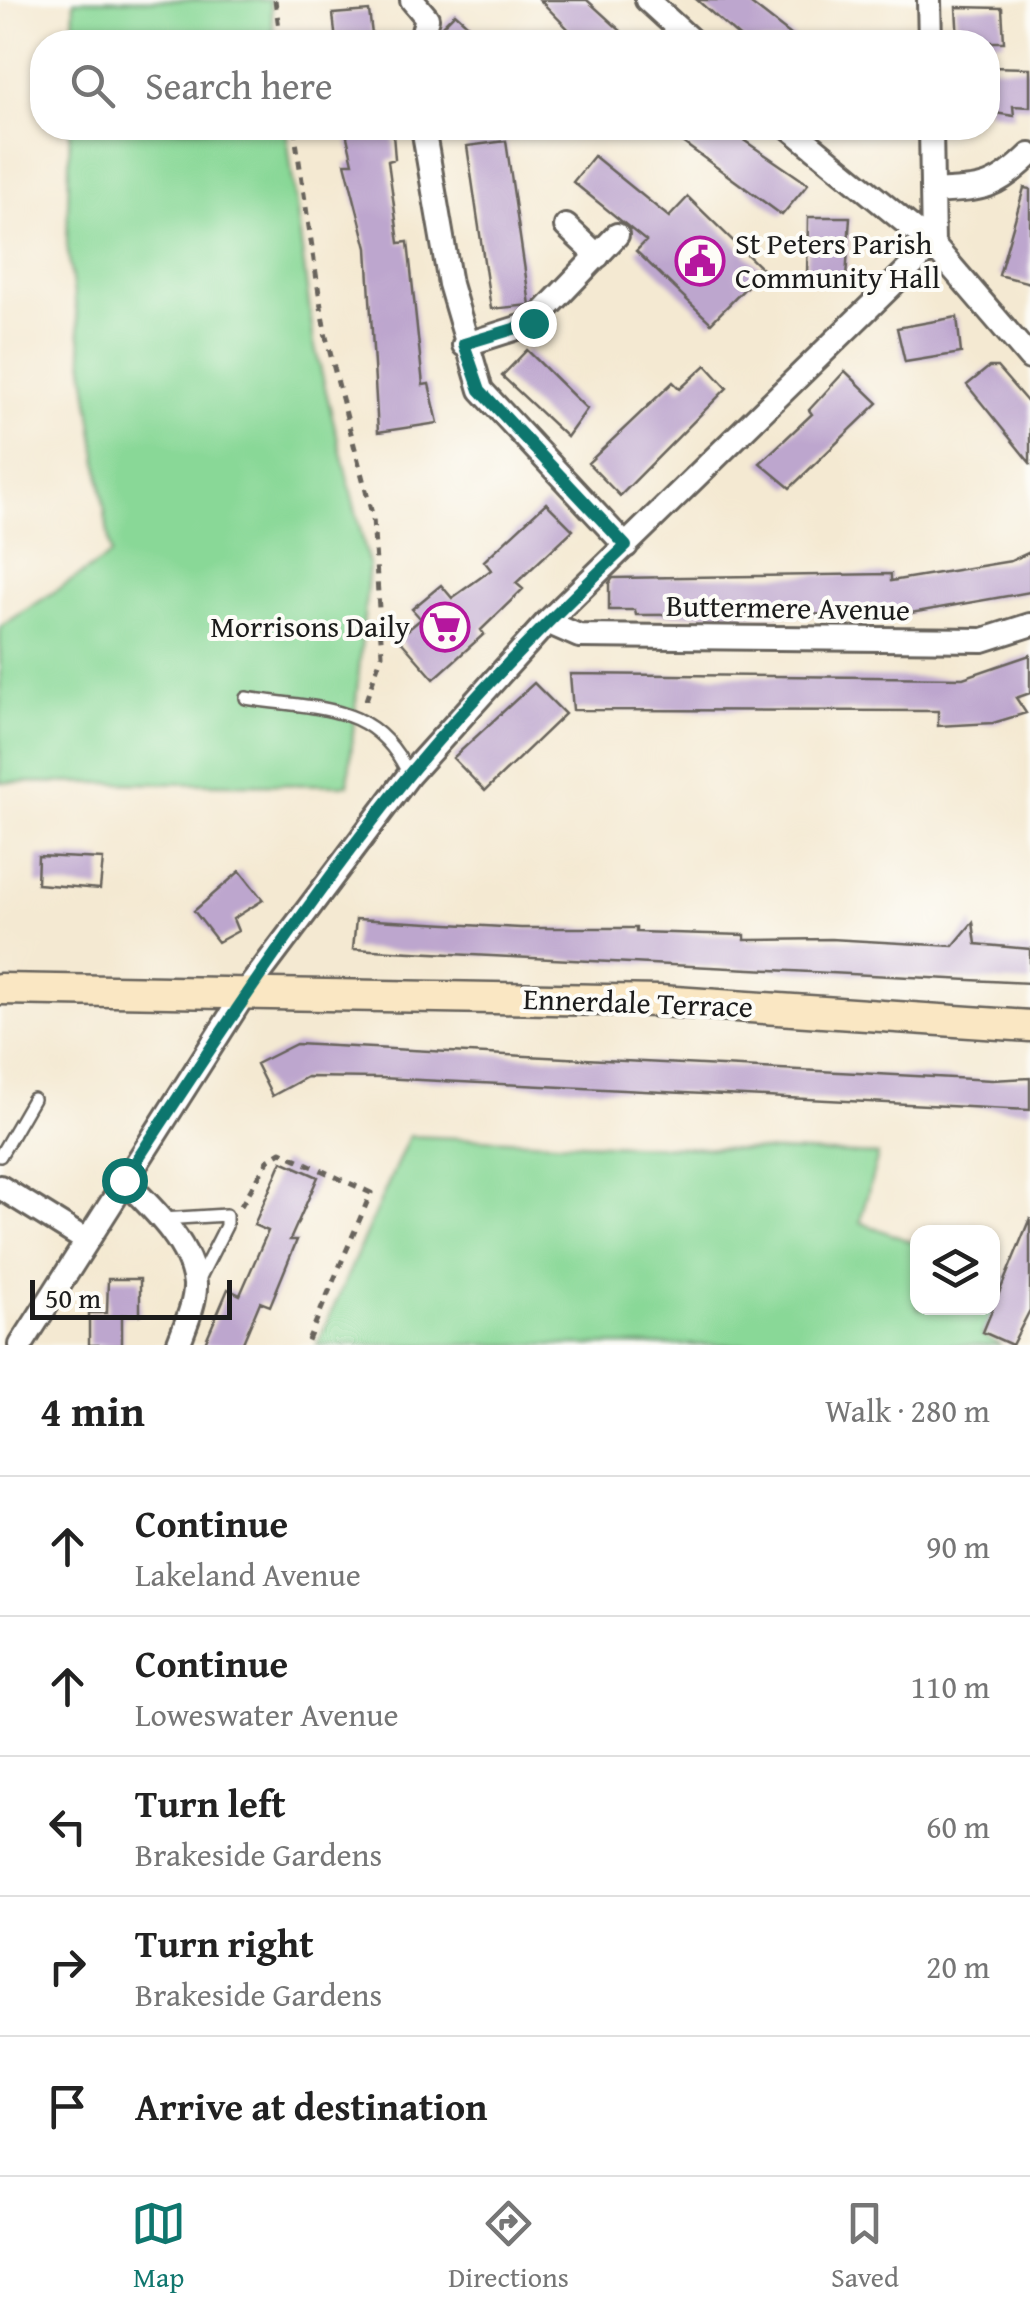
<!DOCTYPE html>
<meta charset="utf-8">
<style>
:root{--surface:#fff;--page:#f2f2f2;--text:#222;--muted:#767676;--line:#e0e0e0;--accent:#0f766e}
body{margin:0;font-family:"Gentium Book Plus",serif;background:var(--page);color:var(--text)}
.controls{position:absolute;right:30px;bottom:30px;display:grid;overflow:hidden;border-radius:20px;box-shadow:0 2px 8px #0004}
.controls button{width:90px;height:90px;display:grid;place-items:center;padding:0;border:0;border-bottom:2px solid var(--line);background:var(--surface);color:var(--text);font:50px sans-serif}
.scale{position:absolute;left:30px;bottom:25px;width:202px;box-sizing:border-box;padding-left:10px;border:5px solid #1c1c1c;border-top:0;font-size:28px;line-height:35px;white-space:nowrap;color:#1c1c1c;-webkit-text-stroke:8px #fdfcf7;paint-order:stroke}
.stop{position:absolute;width:30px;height:30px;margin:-22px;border:8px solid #0f766e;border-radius:50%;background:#fff}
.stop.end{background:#0f766e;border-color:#fff;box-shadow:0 2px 10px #0008}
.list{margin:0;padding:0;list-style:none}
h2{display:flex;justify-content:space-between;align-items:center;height:130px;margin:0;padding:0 40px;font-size:42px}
h2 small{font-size:32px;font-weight:400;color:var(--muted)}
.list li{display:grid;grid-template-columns:65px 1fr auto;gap:30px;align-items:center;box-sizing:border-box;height:140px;padding:0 40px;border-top:2px solid var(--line)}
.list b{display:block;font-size:38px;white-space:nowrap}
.list p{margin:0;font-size:32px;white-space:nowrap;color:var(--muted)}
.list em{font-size:32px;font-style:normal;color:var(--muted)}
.icon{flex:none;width:55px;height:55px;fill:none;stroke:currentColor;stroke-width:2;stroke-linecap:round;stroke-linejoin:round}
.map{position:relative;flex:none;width:1030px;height:1345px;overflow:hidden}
.search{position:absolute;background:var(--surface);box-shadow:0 2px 8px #0004;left:30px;right:30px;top:30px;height:110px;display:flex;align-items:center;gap:25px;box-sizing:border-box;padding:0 35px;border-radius:40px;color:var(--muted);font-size:38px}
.sheet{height:830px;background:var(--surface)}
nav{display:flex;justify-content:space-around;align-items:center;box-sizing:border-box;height:140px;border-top:2px solid var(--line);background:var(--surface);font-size:28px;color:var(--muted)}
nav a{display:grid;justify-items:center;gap:5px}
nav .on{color:var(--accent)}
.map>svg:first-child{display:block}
.green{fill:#89d897;stroke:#527a5a;stroke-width:2.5}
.building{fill:#bda6ce}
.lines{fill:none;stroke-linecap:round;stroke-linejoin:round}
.lane-casing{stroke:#68645c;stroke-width:16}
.street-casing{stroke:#68645c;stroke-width:28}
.secondary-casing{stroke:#68645c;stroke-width:35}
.path{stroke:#68645c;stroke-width:5;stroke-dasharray:8 8;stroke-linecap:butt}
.lane{stroke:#fff;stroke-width:11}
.street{stroke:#fff;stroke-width:22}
.secondary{stroke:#fae7c3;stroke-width:30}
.route{stroke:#0f766e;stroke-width:12}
.labels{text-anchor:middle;stroke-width:8;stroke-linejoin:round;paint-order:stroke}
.poi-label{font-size:30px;fill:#1c1c1c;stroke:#fdfcf7;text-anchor:start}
.street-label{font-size:30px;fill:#1c1c1c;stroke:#fdfcf7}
</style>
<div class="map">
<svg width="1030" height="1345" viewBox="0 0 1030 1345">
<rect width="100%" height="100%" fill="#fdfcf7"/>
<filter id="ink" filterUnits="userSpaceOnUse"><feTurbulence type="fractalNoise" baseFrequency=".01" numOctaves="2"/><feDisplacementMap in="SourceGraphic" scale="20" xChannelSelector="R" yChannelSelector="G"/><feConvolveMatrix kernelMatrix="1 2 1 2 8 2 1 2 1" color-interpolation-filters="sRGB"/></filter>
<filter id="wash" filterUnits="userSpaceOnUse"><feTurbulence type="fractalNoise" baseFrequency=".0048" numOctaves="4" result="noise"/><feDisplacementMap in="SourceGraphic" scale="40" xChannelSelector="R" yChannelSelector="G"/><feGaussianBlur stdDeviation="2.25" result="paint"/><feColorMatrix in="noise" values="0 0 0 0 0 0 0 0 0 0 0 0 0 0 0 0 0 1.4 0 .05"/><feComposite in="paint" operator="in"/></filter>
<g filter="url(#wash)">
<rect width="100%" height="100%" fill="#f4e9d2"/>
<path class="green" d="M 74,0 L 270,0 L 275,42 L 73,42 Z
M 70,128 L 286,128 L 314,343 L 369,565 L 348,785 L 0,782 L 0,627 L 111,555 L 67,245 Z
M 409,1136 L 878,1155 L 860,1222 L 917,1244 L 918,1308 L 992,1308 L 993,1274 L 1006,1279 L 982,1335 L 1001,1345 L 317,1345 Z"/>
<g id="blocks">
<path class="building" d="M 540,0 L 587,0 L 633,42 L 581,42 Z
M 697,0 L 746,0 L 800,42 L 745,42 Z
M 956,7 L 1002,8 L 1004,42 L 958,42 Z
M 369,11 L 373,42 L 336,42 L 333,14 Z
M 455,13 L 487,42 L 435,42 L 440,28 Z
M 988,67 L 1030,68 L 1030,107 L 1013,106 L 1014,116 L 988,112 Z
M 345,128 L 382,128 L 383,134 L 393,134 L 395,159 L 388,161 L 399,243 L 408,242 L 423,385 L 429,384 L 438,423 L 378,432 L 367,248 L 345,163 L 353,163 Z
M 663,128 L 726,128 L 808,184 L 782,215 Z
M 506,141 L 530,305 L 491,309 L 467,146 Z
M 594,156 L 669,217 L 688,197 L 763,270 L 711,323 L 636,251 L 646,241 L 573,182 Z
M 1024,188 L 1030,189 L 1030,283 L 999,275 Z
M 808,217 L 850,217 L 846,279 L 807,278 Z
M 957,317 L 961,353 L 905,362 L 897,328 Z
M 527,350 L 587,409 L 567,437 L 502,376 Z
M 706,365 L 727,388 L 620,496 L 588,463 L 673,382 L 680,389 Z
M 989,367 L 997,367 L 1030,405 L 1030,463 L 967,385 Z
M 845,371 L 878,403 L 790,488 L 760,463 L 812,414 L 809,410 Z
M 546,503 L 573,530 L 516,583 L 523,589 L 481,630 L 484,634 L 434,679 L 398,638 L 421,619 L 412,609 L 441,585 L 452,598 L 491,570 L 484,561 Z
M 1030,552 L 1030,592 L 905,614 L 636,615 L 635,610 L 609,610 L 609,583 L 613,578 L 891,574 L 891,581 L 1011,561 Z
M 1030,655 L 1030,693 L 1016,698 L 1026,713 L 993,723 L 938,726 L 938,711 L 573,710 L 570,674 L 963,678 Z
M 534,683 L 565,714 L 485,791 L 453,758 Z
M 38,856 L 103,859 L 100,889 L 37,884 Z
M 240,871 L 263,900 L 233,919 L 238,931 L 218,942 L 194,911 Z
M 356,919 L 521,928 L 636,928 L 636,932 L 745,935 L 745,940 L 831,939 L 953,946 L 973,922 L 976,944 L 1030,949 L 1030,983 L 353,949 Z
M 296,1044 L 992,1080 L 1030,1078 L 1030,1110 L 380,1078 L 307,1077 L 272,1096 L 256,1064 Z
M 282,1161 L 318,1177 L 290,1240 L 297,1240 L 270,1306 L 260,1302 L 242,1345 L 204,1345 L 228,1289 L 240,1295 L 268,1231 L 254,1225 Z
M 1030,1218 L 1030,1310 L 1012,1345 L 983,1332 Z
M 108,1279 L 140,1279 L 140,1315 L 122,1315 L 122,1345 L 89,1345 L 89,1313 L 107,1313 Z"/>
</g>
</g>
<g filter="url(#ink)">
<use href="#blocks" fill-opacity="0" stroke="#68645c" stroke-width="2.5"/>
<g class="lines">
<g class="lane-casing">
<path id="lane" d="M 246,698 C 318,710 375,701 409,775
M 0,1156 L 33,1099
M 163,1219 L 226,1215 L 226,1226 L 196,1285"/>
</g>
<g class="street-casing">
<path id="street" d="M 412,0 L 427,18 L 420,42
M 647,0 L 693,42
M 929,0 L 930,42
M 423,128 L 450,284 L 481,390 L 626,546
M 790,128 L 933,245 L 1030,358
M 933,192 C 982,189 994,190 1030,155
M 566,226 L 598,256
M 464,345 L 533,323 L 617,235
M 547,622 L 579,636 L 983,640 L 1030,625
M 124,1180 C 151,1207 191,1243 195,1284 C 196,1303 184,1328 178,1345
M 0,1187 L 87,1241
M 21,1345 L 245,993 L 409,775 L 547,622 L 933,245 L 931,128"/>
</g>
<g class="secondary-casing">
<path id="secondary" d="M 0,989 L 660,1001 L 1030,1026"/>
</g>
<path class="path" d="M 275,0 L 281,42
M 294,128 L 325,333 L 373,518 L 382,654 L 365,703
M 241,1206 L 269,1159 L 281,1152 L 371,1193 L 306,1345"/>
<use href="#lane" class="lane"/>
<use href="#street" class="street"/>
<use href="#secondary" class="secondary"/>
</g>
</g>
<g class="lines" filter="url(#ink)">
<path class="route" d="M 124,1180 C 214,1042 304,905 407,777 C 474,695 550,619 626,546 L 480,390 L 464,344 L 533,323"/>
</g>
<defs>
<g id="civic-ring" transform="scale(2.5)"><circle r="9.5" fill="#fdfcf7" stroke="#b5179e" stroke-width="1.5"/><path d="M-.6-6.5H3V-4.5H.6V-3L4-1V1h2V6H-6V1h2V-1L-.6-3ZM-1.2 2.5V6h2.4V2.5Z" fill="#b5179e"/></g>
<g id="supermarket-ring" transform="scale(2.5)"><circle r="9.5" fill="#fdfcf7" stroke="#b5179e" stroke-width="1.5"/><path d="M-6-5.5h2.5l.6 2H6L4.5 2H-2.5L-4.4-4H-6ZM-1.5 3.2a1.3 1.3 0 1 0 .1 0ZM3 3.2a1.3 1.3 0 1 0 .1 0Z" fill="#b5179e"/></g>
</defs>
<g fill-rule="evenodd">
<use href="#civic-ring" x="700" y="261"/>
<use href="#supermarket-ring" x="445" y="627"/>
</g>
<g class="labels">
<g class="poi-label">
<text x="735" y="254">St Peters Parish<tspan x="735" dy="34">Community Hall</tspan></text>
<text x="410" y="637" text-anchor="end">Morrisons Daily</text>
</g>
<g class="street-label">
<text transform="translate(788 608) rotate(1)" y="10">Buttermere Avenue</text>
<text transform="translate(638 1003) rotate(2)" y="10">Ennerdale Terrace</text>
</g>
</g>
</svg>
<div class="controls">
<button><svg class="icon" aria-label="layers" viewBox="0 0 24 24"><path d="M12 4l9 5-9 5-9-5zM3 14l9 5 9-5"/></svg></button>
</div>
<div class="scale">50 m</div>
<div class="stop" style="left:124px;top:1180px"></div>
<div class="stop end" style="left:533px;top:323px"></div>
<div class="search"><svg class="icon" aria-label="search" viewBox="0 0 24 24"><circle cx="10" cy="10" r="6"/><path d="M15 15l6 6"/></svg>Search here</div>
</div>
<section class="sheet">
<h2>4 min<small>Walk · 280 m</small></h2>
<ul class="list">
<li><svg class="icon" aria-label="ahead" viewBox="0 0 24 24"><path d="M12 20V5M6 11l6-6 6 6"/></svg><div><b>Continue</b><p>Lakeland Avenue</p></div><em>90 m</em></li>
<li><svg class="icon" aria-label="ahead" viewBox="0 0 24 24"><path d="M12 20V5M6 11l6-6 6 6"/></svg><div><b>Continue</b><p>Loweswater Avenue</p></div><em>110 m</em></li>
<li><svg class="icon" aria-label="left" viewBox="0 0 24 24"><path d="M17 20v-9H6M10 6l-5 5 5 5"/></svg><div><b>Turn left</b><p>Brakeside Gardens</p></div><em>60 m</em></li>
<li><svg class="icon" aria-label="right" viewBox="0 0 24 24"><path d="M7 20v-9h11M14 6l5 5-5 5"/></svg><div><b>Turn right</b><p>Brakeside Gardens</p></div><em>20 m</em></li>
<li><svg class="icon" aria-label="arrive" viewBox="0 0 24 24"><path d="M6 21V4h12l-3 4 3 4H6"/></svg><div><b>Arrive at destination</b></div></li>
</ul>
</section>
<nav>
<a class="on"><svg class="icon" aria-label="map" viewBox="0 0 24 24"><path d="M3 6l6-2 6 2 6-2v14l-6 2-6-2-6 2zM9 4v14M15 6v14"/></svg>Map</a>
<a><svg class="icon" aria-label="directions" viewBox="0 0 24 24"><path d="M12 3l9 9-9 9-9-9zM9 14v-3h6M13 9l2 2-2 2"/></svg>Directions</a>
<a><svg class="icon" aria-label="saved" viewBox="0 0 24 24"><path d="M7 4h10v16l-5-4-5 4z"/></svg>Saved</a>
</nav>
